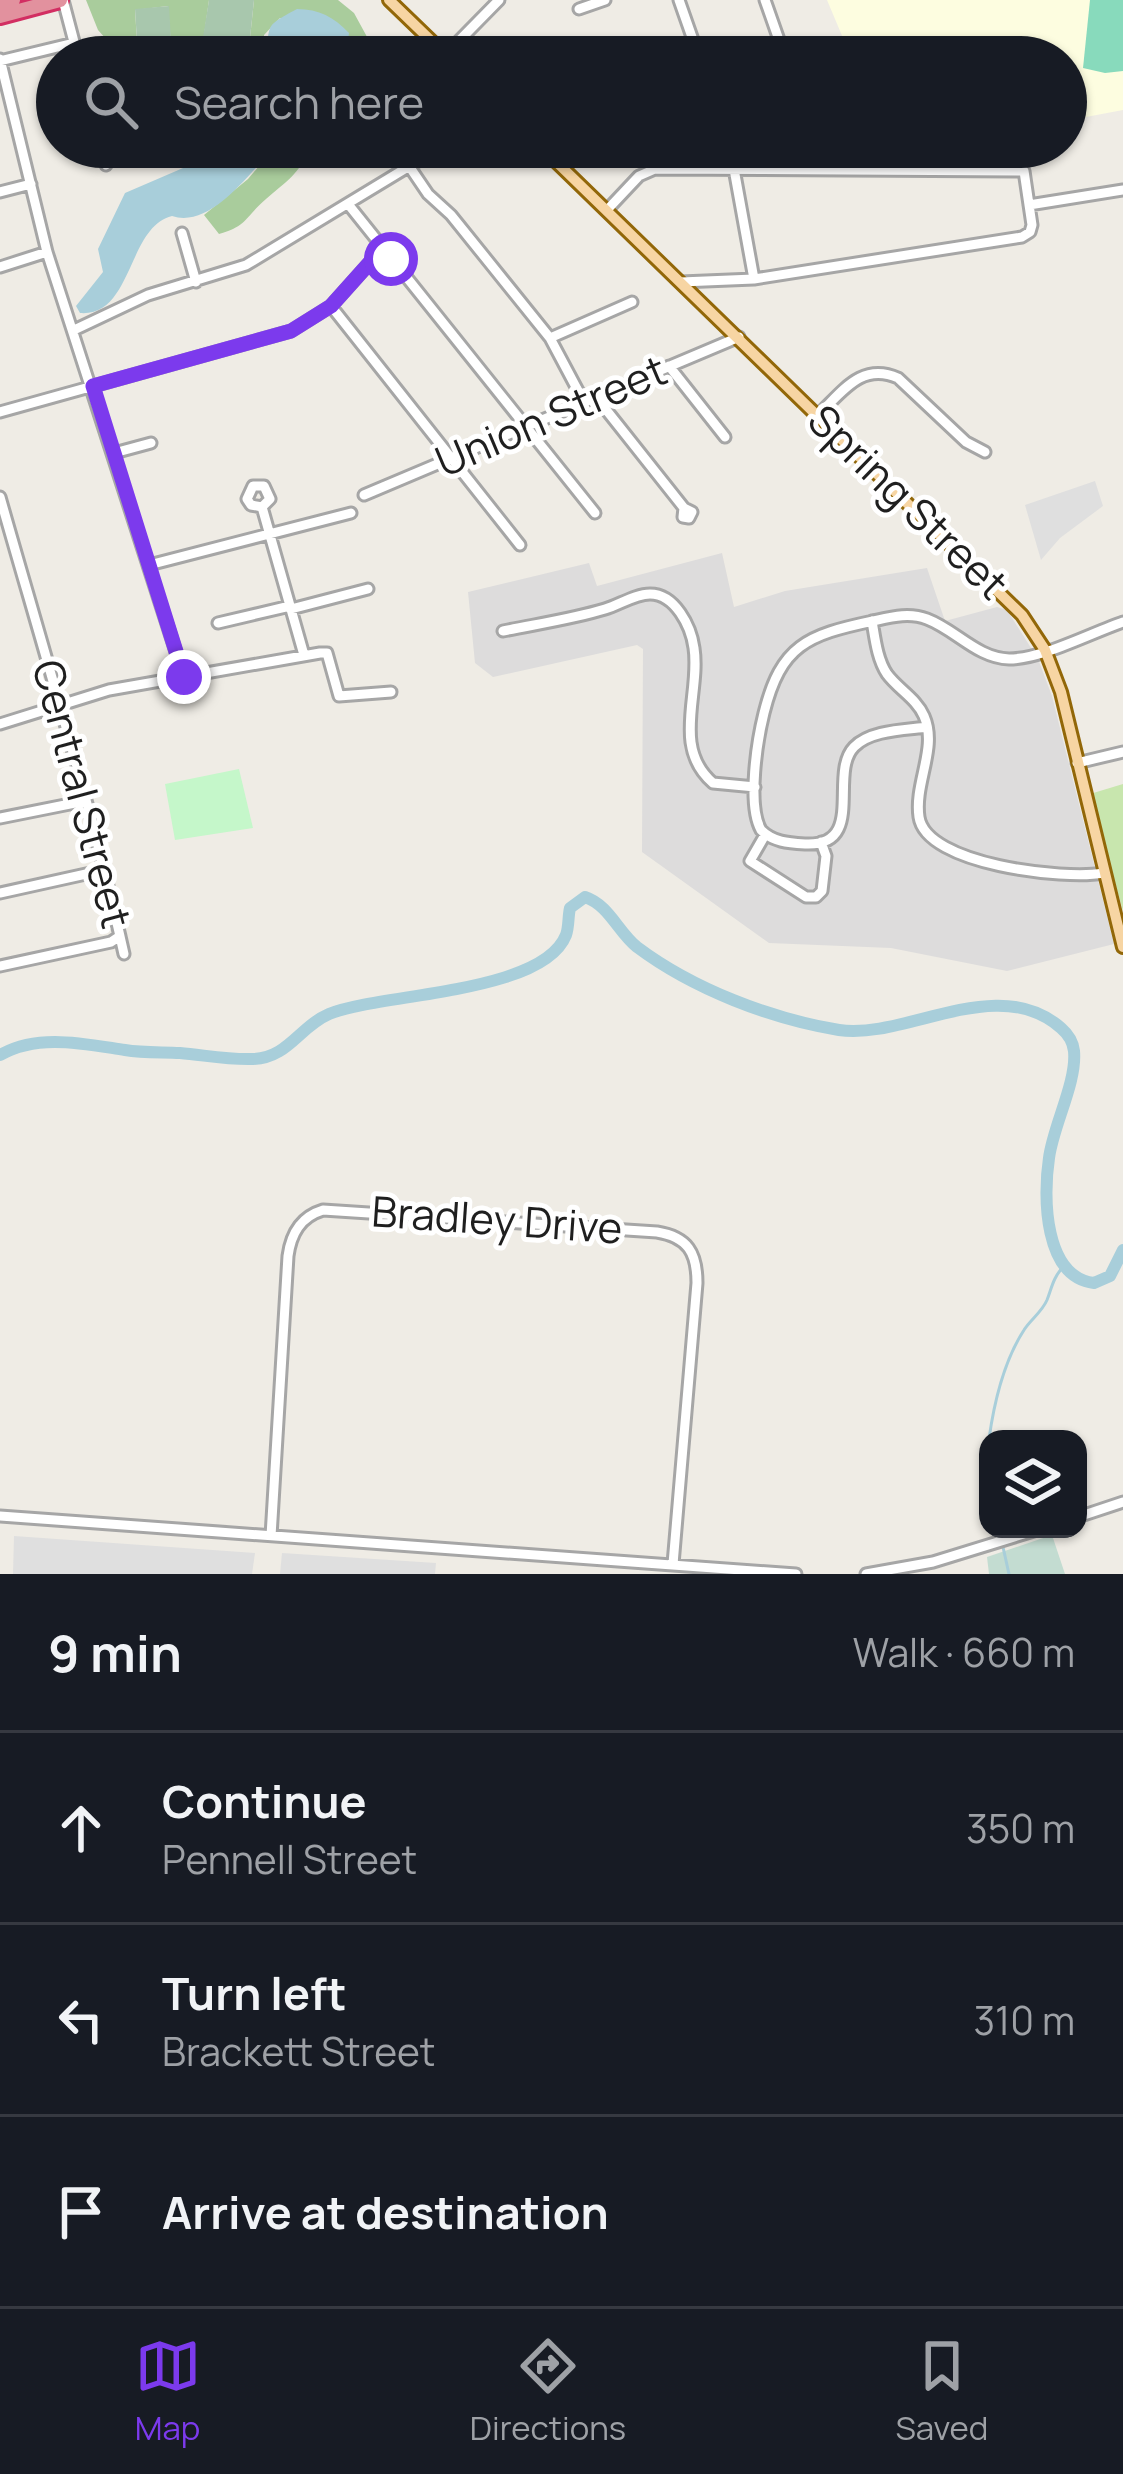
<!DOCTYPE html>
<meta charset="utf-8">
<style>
:root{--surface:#171b24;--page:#242831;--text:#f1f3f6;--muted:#9ea1a6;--line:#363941;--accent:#7c3aed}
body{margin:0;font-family:Manrope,sans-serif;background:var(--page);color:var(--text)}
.controls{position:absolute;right:36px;bottom:36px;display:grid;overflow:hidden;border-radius:24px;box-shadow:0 3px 9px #0004}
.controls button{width:108px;height:108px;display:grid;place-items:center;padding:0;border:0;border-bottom:3px solid var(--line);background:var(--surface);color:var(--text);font:60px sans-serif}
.stop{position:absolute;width:36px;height:36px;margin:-27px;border:9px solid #7c3aed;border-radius:50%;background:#fff}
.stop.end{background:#7c3aed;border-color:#fff;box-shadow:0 3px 12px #0008}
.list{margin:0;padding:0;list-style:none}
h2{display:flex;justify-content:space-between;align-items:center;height:156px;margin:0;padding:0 48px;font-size:51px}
h2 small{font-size:39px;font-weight:400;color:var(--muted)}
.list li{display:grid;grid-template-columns:78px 1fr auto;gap:36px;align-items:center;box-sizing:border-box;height:192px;padding:0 48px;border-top:3px solid var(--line)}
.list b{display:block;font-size:45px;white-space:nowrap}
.list p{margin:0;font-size:39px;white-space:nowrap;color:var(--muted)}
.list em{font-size:39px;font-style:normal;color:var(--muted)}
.icon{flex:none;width:66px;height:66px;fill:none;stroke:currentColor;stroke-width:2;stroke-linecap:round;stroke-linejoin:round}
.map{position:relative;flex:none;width:1123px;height:1574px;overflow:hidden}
.search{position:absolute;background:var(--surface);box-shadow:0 3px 9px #0004;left:36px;right:36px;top:36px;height:132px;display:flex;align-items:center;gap:30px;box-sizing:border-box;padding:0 42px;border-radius:66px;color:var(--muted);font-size:45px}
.sheet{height:732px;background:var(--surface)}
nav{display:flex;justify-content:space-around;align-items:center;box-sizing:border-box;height:168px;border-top:3px solid var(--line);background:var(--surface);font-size:33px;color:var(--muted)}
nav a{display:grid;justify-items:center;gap:6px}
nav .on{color:var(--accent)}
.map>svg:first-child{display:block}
.residential{fill:#dddcdc}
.education{fill:#fdfde0}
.grass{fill:#c8e6ae}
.forest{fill:#a9cc9c}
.wetland{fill:#c3dcd1}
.cemetery{fill:#a8c7ad}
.park{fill:#c5f7ca}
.pitch{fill:#88dabc}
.parking{fill:#dfdfdf}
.water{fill:#a8ceda}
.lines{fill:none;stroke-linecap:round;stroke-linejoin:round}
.stream{stroke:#a8ceda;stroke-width:3}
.river{stroke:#a8ceda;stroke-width:12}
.minor-casing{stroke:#a6a6a6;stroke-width:15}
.major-casing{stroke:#926708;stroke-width:16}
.highway-casing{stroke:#d22e62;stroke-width:20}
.minor{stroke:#fff;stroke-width:9}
.major{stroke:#f7d5a3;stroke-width:10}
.highway{stroke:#e2919e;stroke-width:14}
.route{stroke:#7c3aed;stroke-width:15}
.labels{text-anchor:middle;stroke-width:10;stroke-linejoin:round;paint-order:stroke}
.street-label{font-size:42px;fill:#1f1f1f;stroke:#fff}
</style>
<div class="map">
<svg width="1123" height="1574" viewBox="0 0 1123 1574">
<rect width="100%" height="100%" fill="#efece5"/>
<path class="residential" d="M 722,553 L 734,607 L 785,591 L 927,568 L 945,621 L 997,607 L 1007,610 L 1038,659 L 1052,696 L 1114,944 L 1007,971 L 891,948 L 769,943 L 642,852 L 643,649 L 637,645 L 493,677 L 475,663 L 468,592 L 589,563 L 597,586 Z"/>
<path class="education" d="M 827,0 L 1123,0 L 1123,110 L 1070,120 L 1066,124 L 1066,57 L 851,57 Z"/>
<path class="grass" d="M 1123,784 L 1123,911 L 1090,794 Z"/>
<path class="forest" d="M 86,0 L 209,0 L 201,56 L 172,57 L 168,6 L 135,10 L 138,57 L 122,57 L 98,30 Z
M 254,0 L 338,0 L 354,13 L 378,57 L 346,57 L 351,46 L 280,18 L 264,35 L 264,57 L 248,57 Z
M 275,147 L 311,147 C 297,176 289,179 266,199 C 245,217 248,226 219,234 L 204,215 L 248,179 Z"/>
<path class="wetland" d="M 1052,1535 L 1065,1574 L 989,1574 L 987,1557 Z"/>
<path class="cemetery" d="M 209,0 L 254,0 L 248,57 L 138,57 L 135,9 L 169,6 L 172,57 L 200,56 Z"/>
<path class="park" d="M 239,769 L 253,828 L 175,840 L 165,784 Z"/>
<path class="pitch" d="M 1090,0 L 1123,0 L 1123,71 L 1105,73 L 1083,68 Z"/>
<path class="parking" d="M 1095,481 L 1103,506 L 1060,538 L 1041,560 L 1025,505 Z
M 14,1536 L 255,1553 L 252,1574 L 13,1574 Z
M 282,1553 L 436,1563 L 435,1574 L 280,1574 Z"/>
<path class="water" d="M 297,9 C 319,9 334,17 349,33 L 346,57 L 264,57 C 273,24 261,28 297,9 Z
M 222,147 L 275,147 C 250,172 211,229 172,216 C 127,227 133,317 80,313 L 76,306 L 103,272 L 98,249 L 125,193 L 197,162 Z"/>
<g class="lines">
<path class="stream" d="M 989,1439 C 994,1403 1004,1361 1024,1330 C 1030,1320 1042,1312 1047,1300 C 1052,1287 1053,1278 1063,1267
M 998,1529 L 1000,1536
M 1003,1547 L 1009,1574"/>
<path class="river" d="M 0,1055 C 38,1033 85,1044 125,1050 C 143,1053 162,1052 180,1053 C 204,1055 228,1060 253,1059 C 288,1058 299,1027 329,1014 C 380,993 543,994 566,935 C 569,927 568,916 570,908 L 585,897 C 609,905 618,932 637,947 C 693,989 771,1019 839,1030 C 906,1040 998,972 1061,1028 C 1068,1034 1073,1042 1074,1051 C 1077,1082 1053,1126 1049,1158 C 1043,1197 1044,1277 1094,1283 L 1110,1276 L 1123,1250"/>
<g class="minor-casing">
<path id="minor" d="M 63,0 L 78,57
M 679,0 L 699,57
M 765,0 L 785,57
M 579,9 L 605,0
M 446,54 L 499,0
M 0,59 L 47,252 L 184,677
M 0,61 L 74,43
M 101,147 L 106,165
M 730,147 L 754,279
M 409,166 L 428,194 L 451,215 L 550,338 L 584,402
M 0,192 L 31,184
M 348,204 L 595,513
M 1029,205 L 1123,190
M 607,210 L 639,176 L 655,169 L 1024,171 L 1032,225 L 1030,232 L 1022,237 L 754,279 L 681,282
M 182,233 L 196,282
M 0,267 L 47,252
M 331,306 L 520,545
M 74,330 L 148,295 L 246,265 L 441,147
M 550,338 L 632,302
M 669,366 L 725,437
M 596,397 L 684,508 L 683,517 L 689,518 L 692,512 L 684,508
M 0,412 L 291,331 L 331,306 L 382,249
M 819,414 C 843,391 862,362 898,378 L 966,442 L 985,452
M 114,453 L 151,443
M 364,495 L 739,337
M 0,497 C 43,648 90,801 124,954
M 262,507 L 251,505 L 247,499 L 253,486 L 264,486 L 270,499 L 262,507 L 304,655
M 149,565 L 351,513
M 291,609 L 368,589
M 872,621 C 875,638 877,659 887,674 C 898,689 917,699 924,716 C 938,748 914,783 919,817 C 926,865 1065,880 1103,873
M 218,623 L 290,606
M 503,631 C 537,624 572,619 605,609 C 619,605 635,594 650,594 C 675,594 691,626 694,648 C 701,693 671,747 713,783 L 755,787
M 0,724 L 109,690 L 320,653 L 327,653 L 339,696 L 391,692
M 927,727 C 905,730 870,730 854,747 C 828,774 867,847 805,844 C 788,843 773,842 761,830 C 747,805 757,741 764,713 C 781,645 807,635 873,621 C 891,617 909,612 927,619 C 956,630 977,658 1009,659 C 1042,659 1091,633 1123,622
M 1077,763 L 1123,752
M 0,818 L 85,801
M 765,835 L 750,861 L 806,897 L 816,897 L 822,891 L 826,856 L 821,842
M 0,893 L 104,870
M 0,966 L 111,942 L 120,936
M 0,1516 L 796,1574
M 1078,1517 L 1123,1502
M 271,1536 L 288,1256 C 291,1234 300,1217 323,1210 L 657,1232 C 688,1237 697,1253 697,1283 L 673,1564
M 866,1574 L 933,1562 L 1040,1529"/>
</g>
<g class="major-casing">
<path id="major" d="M 389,0 L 448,57
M 541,147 L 1022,615 L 1045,650 L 1061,692 L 1123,947"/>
</g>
<g class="highway-casing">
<path id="highway" d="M 0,3 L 13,0
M 0,16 L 60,0"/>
</g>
<use href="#minor" class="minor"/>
<use href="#major" class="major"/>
<use href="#highway" class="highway"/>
</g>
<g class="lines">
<path class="route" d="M 184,677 L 93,386 L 291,331 L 331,306 L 382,249 L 391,259"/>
</g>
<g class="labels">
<g class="street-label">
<text transform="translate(551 416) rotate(-23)" y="15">Union Street</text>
<text transform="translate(908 502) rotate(44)" y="15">Spring Street</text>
<text transform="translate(82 794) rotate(75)" y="15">Central Street</text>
<text transform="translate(497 1220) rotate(4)" y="15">Bradley Drive</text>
</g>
</g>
</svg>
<div class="controls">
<button><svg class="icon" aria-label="layers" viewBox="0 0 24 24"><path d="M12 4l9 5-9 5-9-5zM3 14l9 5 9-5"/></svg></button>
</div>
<div class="stop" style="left:391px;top:259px"></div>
<div class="stop end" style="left:184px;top:677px"></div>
<div class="search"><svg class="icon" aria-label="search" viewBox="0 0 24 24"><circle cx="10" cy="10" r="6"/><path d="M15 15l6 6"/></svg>Search here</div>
</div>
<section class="sheet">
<h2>9 min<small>Walk · 660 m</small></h2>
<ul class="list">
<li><svg class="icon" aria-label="ahead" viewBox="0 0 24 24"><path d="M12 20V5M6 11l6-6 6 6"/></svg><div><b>Continue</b><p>Pennell Street</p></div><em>350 m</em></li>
<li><svg class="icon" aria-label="left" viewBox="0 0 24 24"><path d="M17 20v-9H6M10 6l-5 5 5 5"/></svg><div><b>Turn left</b><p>Brackett Street</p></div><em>310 m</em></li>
<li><svg class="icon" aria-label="arrive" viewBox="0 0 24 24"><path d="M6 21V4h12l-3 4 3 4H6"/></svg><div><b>Arrive at destination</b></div></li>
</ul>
</section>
<nav>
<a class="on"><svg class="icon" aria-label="map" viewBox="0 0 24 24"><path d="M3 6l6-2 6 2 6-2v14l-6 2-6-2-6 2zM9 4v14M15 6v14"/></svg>Map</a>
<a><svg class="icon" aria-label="directions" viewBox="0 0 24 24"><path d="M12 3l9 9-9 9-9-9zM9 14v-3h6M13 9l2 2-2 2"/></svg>Directions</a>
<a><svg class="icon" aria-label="saved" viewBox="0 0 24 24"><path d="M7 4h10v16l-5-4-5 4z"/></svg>Saved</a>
</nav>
